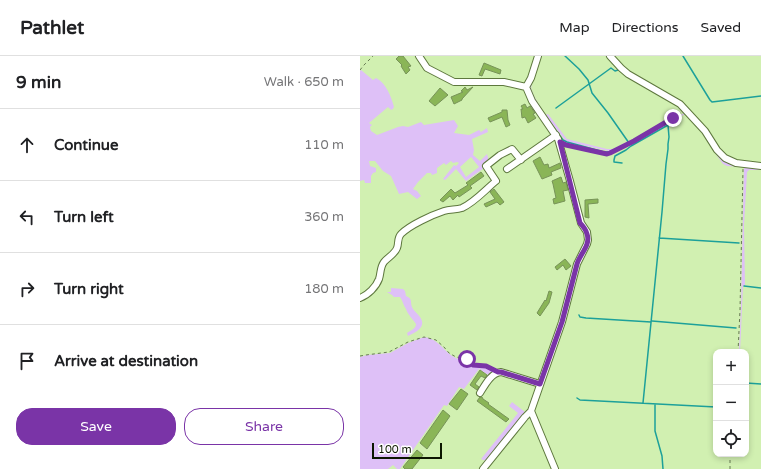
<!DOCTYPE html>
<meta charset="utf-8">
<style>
:root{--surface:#fff;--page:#f6f6f6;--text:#202124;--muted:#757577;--line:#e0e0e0;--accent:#7a34a7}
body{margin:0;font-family:"Varela Round",sans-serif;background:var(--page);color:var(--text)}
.controls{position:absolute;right:12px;bottom:12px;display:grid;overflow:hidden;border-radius:8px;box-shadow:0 2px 6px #0003}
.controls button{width:36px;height:36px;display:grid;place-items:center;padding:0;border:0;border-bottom:1px solid var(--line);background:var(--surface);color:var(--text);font:20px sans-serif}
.scale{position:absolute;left:12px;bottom:10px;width:70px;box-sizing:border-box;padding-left:4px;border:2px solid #0c1601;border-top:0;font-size:11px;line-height:14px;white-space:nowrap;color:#0c1601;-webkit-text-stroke:3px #fff;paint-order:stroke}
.stop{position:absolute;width:12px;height:12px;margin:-9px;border:3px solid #7a34a7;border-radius:50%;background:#fff}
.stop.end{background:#7a34a7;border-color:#fff;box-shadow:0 1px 4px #0008}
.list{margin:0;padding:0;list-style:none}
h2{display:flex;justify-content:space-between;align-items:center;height:52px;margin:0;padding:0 16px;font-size:17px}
h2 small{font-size:13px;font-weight:400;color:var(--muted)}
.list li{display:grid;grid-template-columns:26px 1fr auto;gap:12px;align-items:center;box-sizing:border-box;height:72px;padding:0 16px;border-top:1px solid var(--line)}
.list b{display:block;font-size:15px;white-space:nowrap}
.list em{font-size:13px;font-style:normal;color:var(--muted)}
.actions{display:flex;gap:8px;padding:12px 16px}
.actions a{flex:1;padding:9px 0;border:1px solid var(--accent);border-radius:16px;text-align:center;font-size:14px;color:var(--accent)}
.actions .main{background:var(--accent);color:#fff}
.icon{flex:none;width:22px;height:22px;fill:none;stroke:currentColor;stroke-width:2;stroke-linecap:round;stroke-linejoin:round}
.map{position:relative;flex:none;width:401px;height:413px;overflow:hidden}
header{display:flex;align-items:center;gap:24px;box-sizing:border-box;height:56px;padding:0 20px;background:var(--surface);border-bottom:1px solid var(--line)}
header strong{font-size:19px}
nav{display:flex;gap:22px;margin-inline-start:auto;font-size:14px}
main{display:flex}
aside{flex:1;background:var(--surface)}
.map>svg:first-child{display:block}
.green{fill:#dec0f7;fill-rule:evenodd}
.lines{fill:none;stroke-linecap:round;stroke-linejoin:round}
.stream{stroke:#1ca09a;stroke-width:1.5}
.building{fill:#8ab557;stroke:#779358}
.minor-casing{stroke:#5e783e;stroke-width:8}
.path{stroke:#667a52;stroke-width:1;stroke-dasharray:3 3;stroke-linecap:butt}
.minor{stroke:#fff;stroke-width:6}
.route{stroke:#7a34a7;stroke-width:5}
</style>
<header>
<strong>Pathlet</strong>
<nav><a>Map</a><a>Directions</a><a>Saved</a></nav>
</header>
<main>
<aside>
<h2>9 min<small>Walk · 650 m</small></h2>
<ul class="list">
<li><svg class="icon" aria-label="ahead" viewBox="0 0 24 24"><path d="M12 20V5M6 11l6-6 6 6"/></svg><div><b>Continue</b></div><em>110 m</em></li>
<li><svg class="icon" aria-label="left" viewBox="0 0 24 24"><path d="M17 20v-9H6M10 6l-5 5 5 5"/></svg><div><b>Turn left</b></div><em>360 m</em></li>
<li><svg class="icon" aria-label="right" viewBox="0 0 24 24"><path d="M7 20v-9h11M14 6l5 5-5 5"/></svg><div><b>Turn right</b></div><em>180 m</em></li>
<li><svg class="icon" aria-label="arrive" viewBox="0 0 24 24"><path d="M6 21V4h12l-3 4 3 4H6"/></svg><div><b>Arrive at destination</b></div></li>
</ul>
<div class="actions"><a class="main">Save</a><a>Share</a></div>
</aside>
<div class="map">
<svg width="401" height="413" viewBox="0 0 401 413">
<rect width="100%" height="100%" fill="#d1f0b1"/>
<path class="green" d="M 181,0 L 172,28 L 171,32 L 174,40 L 185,59 L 188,58 L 207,83 L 247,93 L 253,93 L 267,86 L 268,87 L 259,92 L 249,95 L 207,86 L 205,84 L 190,65 L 189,66 L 202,84 L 207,87 L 245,96 L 253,96 L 247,97 L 206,88 L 201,86 L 187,67 L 168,32 Z
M 1,14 L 13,24 L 16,22 C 26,27 31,40 34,51 L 32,54 L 30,53 L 28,51 L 9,67 L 12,69 L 10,71 L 11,75 L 17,79 L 38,71 L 43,70 L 48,71 L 61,66 L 64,69 L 94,64 L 98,70 L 94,77 L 109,79 L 119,74 L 121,76 L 127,72 L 128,76 L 112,83 L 114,94 L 113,99 L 120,105 L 127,98 L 129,105 L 123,109 L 124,112 L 106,125 L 96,113 L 85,124 L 83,123 L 94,109 L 96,110 L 99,107 L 97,106 L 93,107 L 91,105 L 86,109 L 84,107 L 77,112 L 77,117 L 72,119 L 71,117 L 67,117 L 58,126 L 53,133 L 57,135 L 61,140 L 57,143 L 48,136 L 39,138 L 31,120 L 23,115 L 15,105 L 9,105 L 10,110 L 16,112 L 16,116 L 13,117 L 11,120 L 11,127 L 5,127 L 4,124 L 0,125 L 0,15 ZM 111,101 L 119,111 L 106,121 L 100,111 Z
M 326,56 L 334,64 L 358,97 L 382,110 L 382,111 L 367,110 L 363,108 L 355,97 L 340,74 L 325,58 L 273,89 L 270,89 L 270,88 Z
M 384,110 L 401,111 L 401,114 L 389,114 L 387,116 L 384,170 L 385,229 L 383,230 L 380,296 L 379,296 L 381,250 Z
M 31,232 L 43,233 L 45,235 L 46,240 C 54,243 49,247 53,253 C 55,256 58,258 60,261 C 67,271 56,276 48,280 L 47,277 C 51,274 56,273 56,268 C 53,263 48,259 46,253 C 43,249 43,245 40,241 L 34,241 L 32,239 L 27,236 L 31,236 Z
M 64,281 C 80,283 83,296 96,302 C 105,306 105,301 113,310 L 126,311 L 135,315 L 130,320 L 119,313 L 104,333 L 99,331 L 87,350 L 84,349 L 40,413 L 37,413 L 33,409 L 28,413 L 0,413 L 0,301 L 7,299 L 30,297 L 48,287 Z
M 152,346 L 165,356 L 128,404 L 126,405 L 121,403 L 158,357 L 149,350 Z"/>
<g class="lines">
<path class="stream" d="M 323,0 L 350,44 L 352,46 L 401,40
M 196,52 L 251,12 L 255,15 L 258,14
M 194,72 L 203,84 L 207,86 L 244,96 C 253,97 261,91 269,87 L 248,57 L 232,37 L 228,24 L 219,13 L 205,0
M 262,107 L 254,106 L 254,104 L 255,100 L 266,94 L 271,90 L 308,69 L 309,81 L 308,88 L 308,93 L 306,108 L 302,156 L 283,347
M 299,182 L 379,187
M 384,230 L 401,232
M 219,259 L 220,261 L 226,262 L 291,266
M 292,265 L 376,272
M 386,327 L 401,328
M 217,342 L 220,344 L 356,351
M 295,348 L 295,375 L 302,400 L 303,413"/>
</g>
<path class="building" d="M 39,0 L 43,0 L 51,10 L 48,11 L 50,14 L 46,18 L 41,10 L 42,9 L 36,3 Z
M 124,7 L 141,14 L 140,18 L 125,13 L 122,20 L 119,19 Z
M 105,31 L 107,34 L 113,31 L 102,43 L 102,44 L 94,48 L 91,41 L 103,36 L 101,35 Z
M 80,32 L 88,39 L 75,50 L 69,45 Z
M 165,48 L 167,52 L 170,50 L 175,57 L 173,58 L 176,62 L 168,67 L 165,61 L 162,62 L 161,53 L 163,53 L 161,50 Z
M 142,54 L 147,54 L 148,64 L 150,69 L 146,71 L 142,61 L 130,66 L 128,62 L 142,56 Z
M 180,101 L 184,109 L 188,108 L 189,112 L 200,107 L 201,112 L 191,116 L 192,119 L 182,123 L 173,105 Z
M 121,116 L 124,120 L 110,130 L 112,132 L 99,141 L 98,139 L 93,144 L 90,140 L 83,146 L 80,144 L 91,133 L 95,137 L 108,129 L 106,127 Z
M 201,121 L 203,127 L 206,126 L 208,134 L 203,135 L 205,145 L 194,148 L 193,143 L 196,142 L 193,128 L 192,125 Z
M 134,133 L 144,146 L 140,149 L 137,146 L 126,151 L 124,148 L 135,143 L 130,136 Z
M 238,143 L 238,147 L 228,148 L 229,162 L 225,161 L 225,144 Z
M 205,203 L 211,210 L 206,214 L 203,209 L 197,214 L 195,211 Z
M 189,235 L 192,236 L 189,247 L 180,260 L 177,257 L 185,244 L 186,245 Z
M 120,314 L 127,319 L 125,322 L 121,320 L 115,328 L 119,331 L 117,334 L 110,329 Z
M 101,333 L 108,338 L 97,354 L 89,348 Z
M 120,341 L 122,341 L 123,343 L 129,347 L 128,348 L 149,363 L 146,366 L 117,345 Z
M 83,354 L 90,360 L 67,393 L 60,387 Z
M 57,394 L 63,399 L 52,413 L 45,413 L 43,411 Z"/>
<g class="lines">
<g class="minor-casing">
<path id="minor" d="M 59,0 L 67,12 L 94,26 L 144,26 L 166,31
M 178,0 L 171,22 L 166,31 L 172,45 L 198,83 L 210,125 L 221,167 L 227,176 L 228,184 L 227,188 L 217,208 L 202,266 L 171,355 L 195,413
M 250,0 L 261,12 L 268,18 L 320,48 L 345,75 L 357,94 L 365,102 L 376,107 L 401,110
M 147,113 L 196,79
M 0,242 C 8,239 16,231 19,223 C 21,217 20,211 24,206 C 28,201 35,198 37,192 C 39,187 37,182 41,178 C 50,169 72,159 84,155 C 90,153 96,154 102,152 C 115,146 125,134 136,125 L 126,110 L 140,99 L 152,93 L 161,104
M 120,337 C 125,329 131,317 141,316 L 180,328
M 123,413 L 165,361 L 171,355"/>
</g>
<path class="path" d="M 0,14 L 4,9 L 13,0
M 206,88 L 247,97 L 250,97 L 275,85 L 321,57
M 378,296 L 380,254 L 383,113
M 0,300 L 6,299 L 29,296 L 48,286 L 64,281 L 76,284 L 84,291 L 89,297 L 96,301 L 109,304 L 113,309 L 126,310 L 132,313
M 370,413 L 370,398"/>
<use href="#minor" class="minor"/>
</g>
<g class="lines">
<path class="route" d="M 107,303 L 109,304 L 113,309 L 126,310 L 138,316 L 141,316 L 180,328 L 202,266 L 217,208 C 220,198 231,189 227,178 C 226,174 223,170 220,167 L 200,86 L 206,89 L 247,98 L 250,97 L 274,85 L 313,62"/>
</g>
</svg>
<div class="controls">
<button>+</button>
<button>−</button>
<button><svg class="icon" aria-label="locate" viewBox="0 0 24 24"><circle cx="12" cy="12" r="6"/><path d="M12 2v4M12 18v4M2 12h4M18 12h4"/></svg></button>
</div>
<div class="scale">100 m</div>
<div class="stop" style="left:107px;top:303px"></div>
<div class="stop end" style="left:313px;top:62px"></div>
</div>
</main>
